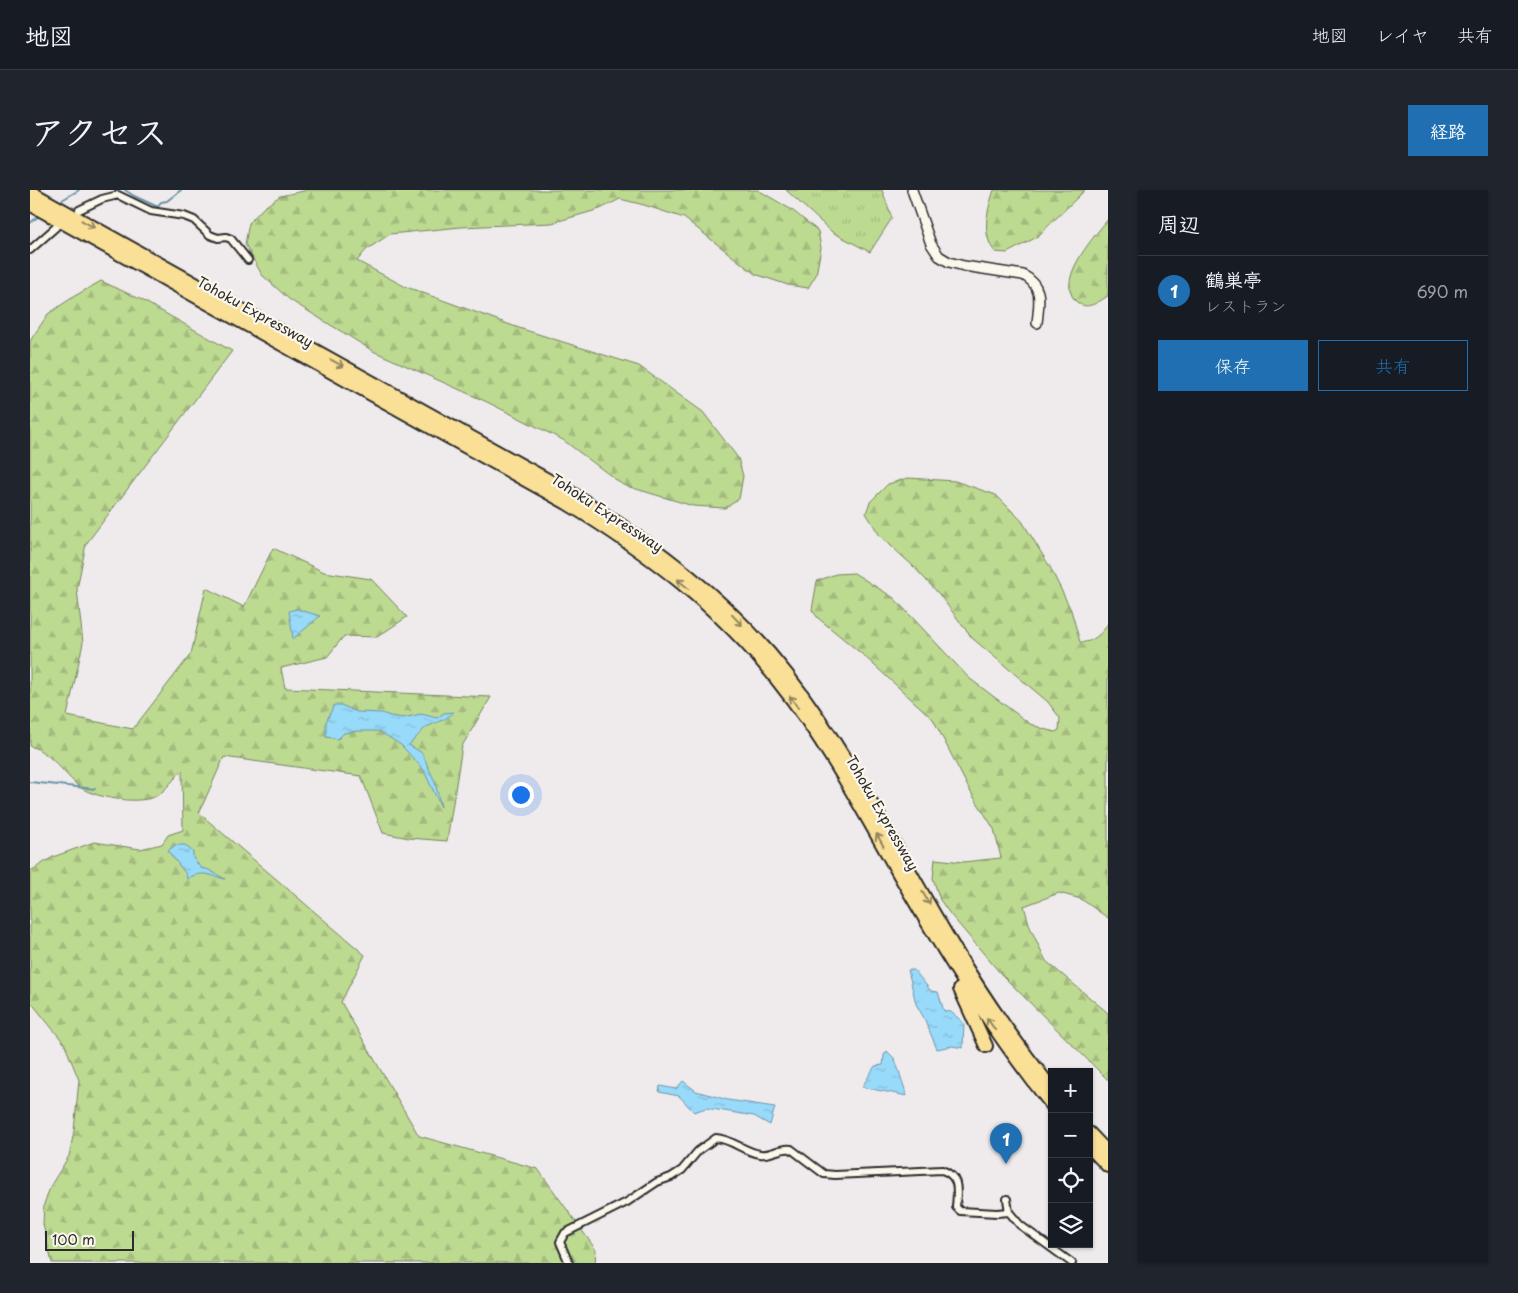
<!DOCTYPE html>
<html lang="ja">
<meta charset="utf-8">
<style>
:root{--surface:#171b24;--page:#20242c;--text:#f1f3f6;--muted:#9ea1a6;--line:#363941;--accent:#1f6fb2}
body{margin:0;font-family:"Playpen Sans","Klee One",sans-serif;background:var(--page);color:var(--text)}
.controls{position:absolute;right:15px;bottom:15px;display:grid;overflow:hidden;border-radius:0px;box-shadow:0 1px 4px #0004}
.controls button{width:45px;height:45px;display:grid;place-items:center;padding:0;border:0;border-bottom:1px solid var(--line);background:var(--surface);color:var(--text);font:25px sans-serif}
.scale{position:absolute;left:15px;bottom:12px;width:89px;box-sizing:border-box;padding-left:5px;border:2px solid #2b2b2b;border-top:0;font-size:14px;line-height:18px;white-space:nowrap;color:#2b2b2b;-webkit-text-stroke:4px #fbf7ec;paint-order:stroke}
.you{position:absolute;left:490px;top:604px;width:18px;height:18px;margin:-12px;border:4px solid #fff;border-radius:50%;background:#1a73e8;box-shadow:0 0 0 8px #1a73e833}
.badge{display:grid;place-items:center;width:32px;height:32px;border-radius:50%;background:var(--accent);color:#fff;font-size:16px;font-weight:700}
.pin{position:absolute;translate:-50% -41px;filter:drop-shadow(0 1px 2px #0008)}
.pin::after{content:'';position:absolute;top:26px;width:18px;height:15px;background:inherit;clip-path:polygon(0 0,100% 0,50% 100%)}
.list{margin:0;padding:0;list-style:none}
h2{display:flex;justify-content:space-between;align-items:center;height:65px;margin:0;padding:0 20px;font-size:21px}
h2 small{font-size:16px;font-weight:400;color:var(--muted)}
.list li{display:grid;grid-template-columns:32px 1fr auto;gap:15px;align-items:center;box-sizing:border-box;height:70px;padding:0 20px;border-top:1px solid var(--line)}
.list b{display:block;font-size:19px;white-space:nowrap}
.list p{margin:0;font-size:16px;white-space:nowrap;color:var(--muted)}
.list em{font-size:16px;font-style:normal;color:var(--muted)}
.actions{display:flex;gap:10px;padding:15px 20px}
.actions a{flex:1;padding:11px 0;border:1px solid var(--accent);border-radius:0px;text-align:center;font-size:18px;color:var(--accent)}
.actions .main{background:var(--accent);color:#fff}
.icon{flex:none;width:28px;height:28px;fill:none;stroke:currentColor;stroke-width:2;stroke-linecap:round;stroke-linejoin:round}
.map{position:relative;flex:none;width:1078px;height:1073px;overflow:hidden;border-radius:0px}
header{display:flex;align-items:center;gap:30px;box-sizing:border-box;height:70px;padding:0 25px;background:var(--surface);border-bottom:1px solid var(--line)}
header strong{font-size:24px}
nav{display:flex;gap:28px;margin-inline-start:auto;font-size:18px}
.intro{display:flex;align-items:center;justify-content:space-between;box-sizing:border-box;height:120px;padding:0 30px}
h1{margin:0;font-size:35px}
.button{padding:12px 22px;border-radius:0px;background:var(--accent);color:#fff;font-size:18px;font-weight:700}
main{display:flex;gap:30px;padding:0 30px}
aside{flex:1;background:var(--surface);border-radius:0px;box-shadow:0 1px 4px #0004}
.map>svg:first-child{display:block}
.grass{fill:url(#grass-tufts);stroke:#74825e}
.forest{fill:url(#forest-firs);stroke:#74825e}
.water{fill:url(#water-ripples);stroke:#6c94a7}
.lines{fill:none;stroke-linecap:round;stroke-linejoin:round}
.stream{stroke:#6c94a7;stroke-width:2}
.street-casing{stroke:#2b2b2b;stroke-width:10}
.secondary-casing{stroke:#2b2b2b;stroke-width:12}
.highway-casing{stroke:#2b2b2b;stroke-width:16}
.street{stroke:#fbf7ec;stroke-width:6}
.secondary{stroke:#fbf7ec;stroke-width:9}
.highway{stroke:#fadf96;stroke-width:12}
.oneway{stroke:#928560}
.labels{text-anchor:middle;stroke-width:4.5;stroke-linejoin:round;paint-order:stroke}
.street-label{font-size:14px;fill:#2b2b2b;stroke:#fbf7ec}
</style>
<header>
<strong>地図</strong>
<nav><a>地図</a><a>レイヤ</a><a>共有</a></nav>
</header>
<div class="intro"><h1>アクセス</h1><a class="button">経路</a></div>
<main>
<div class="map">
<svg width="1078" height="1073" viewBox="0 0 1078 1073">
<defs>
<pattern id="grass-tufts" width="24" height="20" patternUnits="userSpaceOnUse" patternTransform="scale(1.25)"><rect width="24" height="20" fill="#bdda91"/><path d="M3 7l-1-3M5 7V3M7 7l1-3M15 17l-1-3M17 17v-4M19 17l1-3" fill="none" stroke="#a3bb7d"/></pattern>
<pattern id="forest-firs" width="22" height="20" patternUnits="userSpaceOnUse" patternTransform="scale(1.25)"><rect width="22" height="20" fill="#bdda91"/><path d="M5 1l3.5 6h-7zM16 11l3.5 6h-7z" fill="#a3bb7d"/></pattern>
<pattern id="water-ripples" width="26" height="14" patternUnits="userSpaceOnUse" patternTransform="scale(1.25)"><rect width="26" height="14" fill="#98dafa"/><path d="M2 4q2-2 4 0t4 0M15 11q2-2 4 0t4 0" fill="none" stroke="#83bbd6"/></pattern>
</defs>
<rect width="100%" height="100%" fill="#efebed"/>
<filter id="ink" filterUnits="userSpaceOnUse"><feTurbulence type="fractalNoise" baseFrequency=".02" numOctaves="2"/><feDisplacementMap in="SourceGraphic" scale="10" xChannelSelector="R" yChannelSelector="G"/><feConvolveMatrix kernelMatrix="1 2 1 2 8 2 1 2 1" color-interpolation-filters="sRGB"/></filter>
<g filter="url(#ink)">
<path class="grass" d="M 756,0 L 852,0 L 862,28 L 840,62 L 802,42 Z"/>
<path class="forest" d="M 278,0 L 728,0 L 762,20 L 788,41 L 791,58 L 786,85 L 778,98 L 758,95 L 725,84 L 654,28 L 614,15 L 590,9 L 570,19 L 522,33 L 431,37 L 360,44 L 336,60 L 327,71 L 374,96 L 489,138 L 609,176 L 673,222 L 708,268 L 713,286 L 709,309 L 695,318 L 663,316 L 593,295 L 533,250 L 457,212 L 343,161 L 260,110 L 232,85 L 215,54 L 219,33 L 233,18 L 250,6 Z
M 964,0 L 1055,0 L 1007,47 L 977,63 L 965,62 C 963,59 960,55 959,51 C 953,36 959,15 964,0 Z
M 1078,29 L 1078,106 C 1068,112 1057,121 1047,112 C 1023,91 1065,46 1078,29 Z
M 71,91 L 110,109 L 202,161 L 56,354 L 47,399 L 53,453 L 37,526 L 103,539 L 161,464 L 176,398 L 214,417 L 243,358 L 294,382 L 341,389 L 377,427 L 347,447 L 314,446 L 297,467 L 251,478 L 255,498 L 461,507 L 432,556 L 417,651 L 379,648 L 353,643 L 331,586 L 194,567 L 169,623 L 335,765 L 311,812 L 389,946 L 508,979 L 566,1060 L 565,1073 L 22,1073 L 13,1034 L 14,1014 L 21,995 L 39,966 L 44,941 L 49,890 L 34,853 L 0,811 L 0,681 L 23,667 L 64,652 L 110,659 L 132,654 L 138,645 L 153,640 L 152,581 C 144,588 137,599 128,605 C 112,616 61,608 47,595 C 32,581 20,562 0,556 L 0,151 L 18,124 L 43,107 Z
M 878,288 L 925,291 L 966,305 L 992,331 L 1020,377 L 1041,420 L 1050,452 C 1061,454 1074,442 1078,433 L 1078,728 L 1051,709 L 1029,703 L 994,716 L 1000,737 L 1016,771 L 1078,823 L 1078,890 L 971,784 L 920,724 L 910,710 L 903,688 L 905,669 L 933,672 L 971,668 L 964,639 L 940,601 L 903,529 L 833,465 L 788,428 L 782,420 L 787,391 L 806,384 L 824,383 L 864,408 L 939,488 L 1000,534 L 1017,540 L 1025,542 L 1029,540 L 1030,528 L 1018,512 L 942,448 L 909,404 L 882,375 L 850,346 L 836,323 L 840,312 L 858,294 Z"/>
<path class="water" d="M 267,419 L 290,426 L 263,449 L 259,421 Z
M 304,515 L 311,515 L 327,522 L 352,523 L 360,526 L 373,528 L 391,524 L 407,528 L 414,523 L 424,522 L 415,529 L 396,537 L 379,555 L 392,563 L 405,592 L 411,617 L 393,579 L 371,555 L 349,541 L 327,541 L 314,543 L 308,549 L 296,547 L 296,532 Z
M 145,655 L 155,655 L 163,662 L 163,668 L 171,678 L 179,680 L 195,689 C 179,685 171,680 157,689 L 156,684 L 138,661 Z
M 878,780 L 884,780 L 901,801 L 908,802 L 914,821 L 921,822 L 934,833 L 933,858 L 922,856 L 907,859 L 894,828 L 886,814 Z
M 857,861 L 865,869 L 877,906 L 832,897 L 845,876 L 853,875 L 854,865 Z
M 653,891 L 666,901 L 698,910 L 745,917 L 740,935 L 724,926 L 676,918 L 664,922 L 649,906 L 629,902 L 630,896 L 646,899 Z"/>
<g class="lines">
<path class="stream" d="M 95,0 L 104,6 L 128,17 L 131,12 L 137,11 L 151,0
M 32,10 L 49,0
M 0,33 L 9,26
M 0,592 L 65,599"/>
<g class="street-casing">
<path id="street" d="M 49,20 L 72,9 L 88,5 L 121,21 L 154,26 L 164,30 L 180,45 L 188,48 L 196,47 L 201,49 L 218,70
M 0,60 L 26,37
M 977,1009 L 979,1022 L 990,1035 L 1042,1073
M 539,1073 L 530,1052 L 535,1043 L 597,1012 L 627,992 L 641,987 L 652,980 L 668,961 L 686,948 C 702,949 714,962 730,964 C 741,966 750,957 761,959 L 794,984 L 805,985 L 912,980 C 931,987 927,1001 926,1017 L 930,1021 L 967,1023 L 979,1022"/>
</g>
<g class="secondary-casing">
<path id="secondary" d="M 882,0 L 901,54 L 909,66 L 919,72 L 934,76 L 993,85 C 1014,96 1009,113 1007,133"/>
</g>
<g class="highway-casing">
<path id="highway" d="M 0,2 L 541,303 C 621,353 699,410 757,485 C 823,570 869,667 924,758 C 953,807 986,854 1022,899
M 0,14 L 537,313 C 616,361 692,418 749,492 C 796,551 831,617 868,682 C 914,763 963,842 1022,915
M 930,799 L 956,856
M 1059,943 L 1078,963
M 1059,956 L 1078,976"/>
</g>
<use href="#street" class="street"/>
<use href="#secondary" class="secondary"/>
<use href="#highway" class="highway"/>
</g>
<defs><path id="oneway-shaft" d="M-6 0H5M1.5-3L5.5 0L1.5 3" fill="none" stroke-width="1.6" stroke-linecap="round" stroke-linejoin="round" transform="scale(1.25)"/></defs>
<g class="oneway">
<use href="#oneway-shaft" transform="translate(58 34) rotate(29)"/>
<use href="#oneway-shaft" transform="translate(307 173) rotate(29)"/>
<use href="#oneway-shaft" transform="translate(653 394) rotate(-139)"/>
<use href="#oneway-shaft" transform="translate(707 430) rotate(46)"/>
<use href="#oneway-shaft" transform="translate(764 512) rotate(-126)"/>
<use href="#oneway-shaft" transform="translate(850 650) rotate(-119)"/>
<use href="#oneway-shaft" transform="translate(896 708) rotate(60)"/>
<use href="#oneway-shaft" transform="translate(961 834) rotate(-124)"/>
</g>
</g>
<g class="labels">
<g class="street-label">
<text transform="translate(225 122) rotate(29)" y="5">Tohoku Expressway</text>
<text transform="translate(577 323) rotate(33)" y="5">Tohoku Expressway</text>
<text transform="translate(852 623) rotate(60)" y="5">Tohoku Expressway</text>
</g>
</g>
</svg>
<div class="controls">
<button>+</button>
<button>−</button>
<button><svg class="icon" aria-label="locate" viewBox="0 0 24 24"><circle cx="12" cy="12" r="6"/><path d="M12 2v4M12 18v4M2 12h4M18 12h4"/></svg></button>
<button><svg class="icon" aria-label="layers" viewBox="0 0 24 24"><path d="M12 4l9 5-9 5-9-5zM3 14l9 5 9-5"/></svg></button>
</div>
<div class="scale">100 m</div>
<div class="you"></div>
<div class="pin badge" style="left:976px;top:974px">1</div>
</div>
<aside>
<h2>周辺<small></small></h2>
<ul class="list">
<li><span class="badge">1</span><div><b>鶴巣亭</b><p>レストラン</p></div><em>690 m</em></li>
</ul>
<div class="actions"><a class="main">保存</a><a>共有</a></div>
</aside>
</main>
